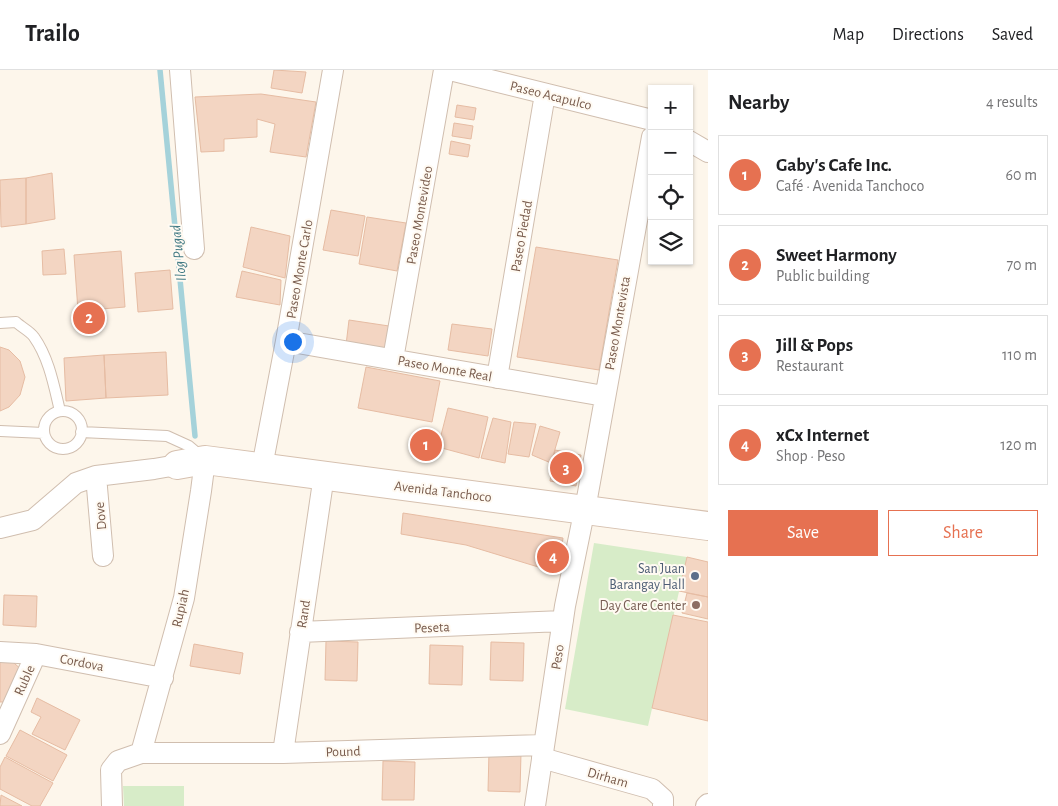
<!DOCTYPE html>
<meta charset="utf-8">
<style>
:root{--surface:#fff;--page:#f2f2f2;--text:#202124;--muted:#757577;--line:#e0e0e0;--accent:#e67151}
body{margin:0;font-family:"Alegreya Sans",sans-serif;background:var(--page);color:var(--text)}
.controls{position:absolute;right:15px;top:15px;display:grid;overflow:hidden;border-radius:0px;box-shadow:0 1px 4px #0004}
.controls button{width:45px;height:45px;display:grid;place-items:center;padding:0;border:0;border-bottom:1px solid var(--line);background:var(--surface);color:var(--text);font:25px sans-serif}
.you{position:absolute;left:292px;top:271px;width:18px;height:18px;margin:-12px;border:4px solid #fff;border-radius:50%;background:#1a73e8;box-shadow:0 0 0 8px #1a73e833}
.badge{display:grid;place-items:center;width:32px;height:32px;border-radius:50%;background:var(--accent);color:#fff;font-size:16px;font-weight:700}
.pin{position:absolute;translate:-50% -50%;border:2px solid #fff;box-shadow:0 1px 5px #0006}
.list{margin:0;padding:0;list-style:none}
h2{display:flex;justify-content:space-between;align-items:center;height:65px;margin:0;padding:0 20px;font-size:21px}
h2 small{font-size:16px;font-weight:400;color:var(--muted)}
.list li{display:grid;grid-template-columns:32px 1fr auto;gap:15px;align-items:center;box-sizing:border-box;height:80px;margin:0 10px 10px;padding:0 10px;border:1px solid var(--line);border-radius:0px}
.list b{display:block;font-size:19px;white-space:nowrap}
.list p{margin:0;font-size:16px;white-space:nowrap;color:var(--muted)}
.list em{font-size:16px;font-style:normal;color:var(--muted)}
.actions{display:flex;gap:10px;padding:15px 20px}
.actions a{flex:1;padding:11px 0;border:1px solid var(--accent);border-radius:0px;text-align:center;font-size:18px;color:var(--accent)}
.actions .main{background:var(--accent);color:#fff}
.icon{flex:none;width:28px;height:28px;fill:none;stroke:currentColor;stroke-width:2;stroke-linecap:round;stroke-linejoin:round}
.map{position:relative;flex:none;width:708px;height:736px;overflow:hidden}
header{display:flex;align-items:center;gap:30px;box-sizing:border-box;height:70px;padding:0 25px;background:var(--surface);border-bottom:1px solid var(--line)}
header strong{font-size:24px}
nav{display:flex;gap:28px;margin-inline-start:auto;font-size:18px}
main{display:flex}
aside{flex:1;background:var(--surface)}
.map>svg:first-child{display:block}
.green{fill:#d7ecc8}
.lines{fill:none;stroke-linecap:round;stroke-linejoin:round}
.stream{stroke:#a5d2da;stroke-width:5.5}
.building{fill:#f3d5c2;stroke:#e6bca3}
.lane-casing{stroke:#d0beaf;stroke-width:12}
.street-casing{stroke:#d0beaf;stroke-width:22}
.secondary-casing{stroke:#d6c0af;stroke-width:30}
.lane{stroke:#fff;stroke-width:10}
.street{stroke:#fff;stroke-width:20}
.secondary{stroke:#fff;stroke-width:28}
.service-dot{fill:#5c6f8a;stroke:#fffaf2;stroke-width:2}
.education-dot{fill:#8d6e63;stroke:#fffaf2;stroke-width:2}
.labels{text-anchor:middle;stroke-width:4;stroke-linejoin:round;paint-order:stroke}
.street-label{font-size:14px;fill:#795c4d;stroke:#fffaf2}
.service-label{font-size:14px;fill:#4e5e75;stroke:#fffaf2;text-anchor:end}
.education-label{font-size:14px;fill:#785e54;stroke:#fffaf2;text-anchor:end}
.water-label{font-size:15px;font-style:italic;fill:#437b85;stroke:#fffaf2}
</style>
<header>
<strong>Trailo</strong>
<nav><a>Map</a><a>Directions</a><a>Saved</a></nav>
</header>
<main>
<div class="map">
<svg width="708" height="736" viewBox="0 0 708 736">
<rect width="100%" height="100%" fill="#fdf6eb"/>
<path class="green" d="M 594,473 L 687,487 L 648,656 L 565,639 Z
M 123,716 L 184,716 L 184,736 L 124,736 Z"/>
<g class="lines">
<path class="stream" d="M 160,0 L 195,366"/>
</g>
<path class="building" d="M 274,0 L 306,2 L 302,23 L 271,18 Z
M 261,24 L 316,32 L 306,87 L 270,82 L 275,54 L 257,49 L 257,67 L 224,69 L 224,81 L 201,82 L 195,27 Z
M 457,35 L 476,38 L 474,50 L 455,47 Z
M 454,53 L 473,56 L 471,69 L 452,66 Z
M 451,71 L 470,75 L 468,87 L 449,84 Z
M 52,103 L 55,149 L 26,154 L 26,108 Z
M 26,108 L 26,154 L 1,157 L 0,110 Z
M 331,140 L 365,146 L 358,186 L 323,180 Z
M 367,147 L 406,153 L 397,201 L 359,194 Z
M 251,157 L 290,166 L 285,208 L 243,197 Z
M 536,177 L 618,190 L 599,300 L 517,287 Z
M 64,179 L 66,204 L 43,205 L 42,181 Z
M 121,181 L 125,237 L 78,241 L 74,185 Z
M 170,200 L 173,239 L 138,242 L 135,203 Z
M 242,201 L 281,210 L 280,235 L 236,227 Z
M 349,250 L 389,256 L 385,281 L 346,275 Z
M 452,254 L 492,259 L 488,286 L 448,280 Z
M 0,277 L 9,280 L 20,291 L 25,307 L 20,325 L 9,337 L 0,341 Z
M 166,282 L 168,325 L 106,328 L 104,285 Z
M 104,285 L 106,328 L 66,331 L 64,288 Z
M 366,297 L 440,311 L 432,352 L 358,338 Z
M 448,338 L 488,347 L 479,388 L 438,377 Z
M 493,348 L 511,352 L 505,393 L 481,388 Z
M 514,352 L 536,354 L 529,387 L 508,384 Z
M 540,356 L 560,362 L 551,393 L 532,385 Z
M 555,380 L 581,385 L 576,416 L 550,411 Z
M 403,443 L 563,468 L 558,503 L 466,475 L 401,464 Z
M 687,487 L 708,492 L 708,527 L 679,521 Z
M 687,523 L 708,527 L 708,549 L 682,543 Z
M 4,525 L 37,526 L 36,557 L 3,555 Z
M 673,545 L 708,552 L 708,651 L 652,638 Z
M 326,571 L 358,572 L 357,611 L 325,610 Z
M 491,572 L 524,573 L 523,611 L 490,610 Z
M 194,574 L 243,583 L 240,604 L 190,596 Z
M 430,575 L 463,576 L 462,615 L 429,614 Z
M 0,587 L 7,587 L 22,600 L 7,632 L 0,632 Z
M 37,628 L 80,650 L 65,680 L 32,664 L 41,647 L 31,642 Z
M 20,660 L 67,685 L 53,711 L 6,686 Z
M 489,682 L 521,683 L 520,722 L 488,721 Z
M 5,687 L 53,713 L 40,736 L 32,736 L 0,719 L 0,697 Z
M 383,691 L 415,692 L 414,730 L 382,730 Z
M 1,725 L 22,736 L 0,736 Z"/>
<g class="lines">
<g class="lane-casing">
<path id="lane" d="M 0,253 L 16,252 C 21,257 30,261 34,267 C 49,288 54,316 60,341
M44 360a19 19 0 1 1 38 0a19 19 0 1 1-38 0Z
M 0,361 L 44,363
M 81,362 L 167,366 L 189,376 L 202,387"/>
</g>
<g class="street-casing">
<path id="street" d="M 180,0 L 194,179
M 450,0 L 652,50
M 689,71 L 708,82
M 286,271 L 604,326
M 393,289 L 444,0
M 497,308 L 545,24
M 262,397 L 286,271 L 333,0
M 96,406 L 103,486
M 0,458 L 33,450 L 76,413 L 96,406 L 154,399 L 177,395
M 300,562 L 563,551
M 0,582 L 36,584 L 163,608
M 0,664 L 36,584
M 141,683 L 184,528 L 201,421 L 205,390
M 283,683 L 324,405
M 542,688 L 652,719 L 663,729 L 663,736
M 112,736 L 111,700 L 118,691 L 141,683 L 283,683 L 544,675
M 535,736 L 565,536 L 588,423 L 652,67
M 706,736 L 708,734"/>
</g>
<g class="secondary-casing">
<path id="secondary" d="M 177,395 L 205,390 L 708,456"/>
</g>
<use href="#lane" class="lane"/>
<use href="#street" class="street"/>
<use href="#secondary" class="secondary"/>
</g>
<circle class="service-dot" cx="695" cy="506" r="5"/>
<circle class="education-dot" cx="696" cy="535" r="5"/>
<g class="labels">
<g class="street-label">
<text transform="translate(551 25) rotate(14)" y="5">Paseo Acapulco</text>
<text transform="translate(419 145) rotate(-80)" y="5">Paseo Montevideo</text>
<text transform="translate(521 166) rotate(-80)" y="5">Paseo Piedad</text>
<text transform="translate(299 199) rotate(-80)" y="5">Paseo Monte Carlo</text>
<text transform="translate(617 253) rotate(-80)" y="5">Paseo Montevista</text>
<text transform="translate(445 298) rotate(10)" y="5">Paseo Monte Real</text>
<text transform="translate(443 421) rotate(7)" y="5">Avenida Tanchoco</text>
<text transform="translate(100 446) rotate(-95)" y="5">Dove</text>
<text transform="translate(180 538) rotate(-77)" y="5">Rupiah</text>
<text transform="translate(303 544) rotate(-81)" y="5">Rand</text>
<text transform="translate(432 557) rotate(-2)" y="5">Peseta</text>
<text transform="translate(557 587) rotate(-81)" y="5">Peso</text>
<text transform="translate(82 592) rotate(11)" y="5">Cordova</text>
<text transform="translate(24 610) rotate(-66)" y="5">Ruble</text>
<text transform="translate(343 681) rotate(-2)" y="5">Pound</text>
<text transform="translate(608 707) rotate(16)" y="5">Dirham</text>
</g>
<g class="service-label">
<text x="685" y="503">San Juan<tspan x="685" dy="16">Barangay Hall</tspan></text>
</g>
<g class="education-label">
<text x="686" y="540">Day Care Center</text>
</g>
<g class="water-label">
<text transform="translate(178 183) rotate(-96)" y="5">Ilog Pugad</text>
</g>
</g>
</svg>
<div class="controls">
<button>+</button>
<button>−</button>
<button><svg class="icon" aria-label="locate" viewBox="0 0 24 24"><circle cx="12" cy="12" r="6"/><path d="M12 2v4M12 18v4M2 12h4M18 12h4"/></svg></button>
<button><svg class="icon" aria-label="layers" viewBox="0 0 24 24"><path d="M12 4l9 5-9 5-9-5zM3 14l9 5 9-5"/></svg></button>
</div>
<div class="you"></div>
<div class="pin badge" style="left:426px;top:375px">1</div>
<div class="pin badge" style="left:89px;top:248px">2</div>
<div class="pin badge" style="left:566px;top:398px">3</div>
<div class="pin badge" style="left:553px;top:487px">4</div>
</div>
<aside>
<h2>Nearby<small>4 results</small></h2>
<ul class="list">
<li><span class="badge">1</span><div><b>Gaby's Cafe Inc.</b><p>Café · Avenida Tanchoco</p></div><em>60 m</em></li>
<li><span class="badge">2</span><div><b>Sweet Harmony</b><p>Public building</p></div><em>70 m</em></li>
<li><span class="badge">3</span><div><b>Jill &amp; Pops</b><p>Restaurant</p></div><em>110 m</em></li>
<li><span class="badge">4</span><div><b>xCx Internet</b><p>Shop · Peso</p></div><em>120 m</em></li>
</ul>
<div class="actions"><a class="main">Save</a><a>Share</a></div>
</aside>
</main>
